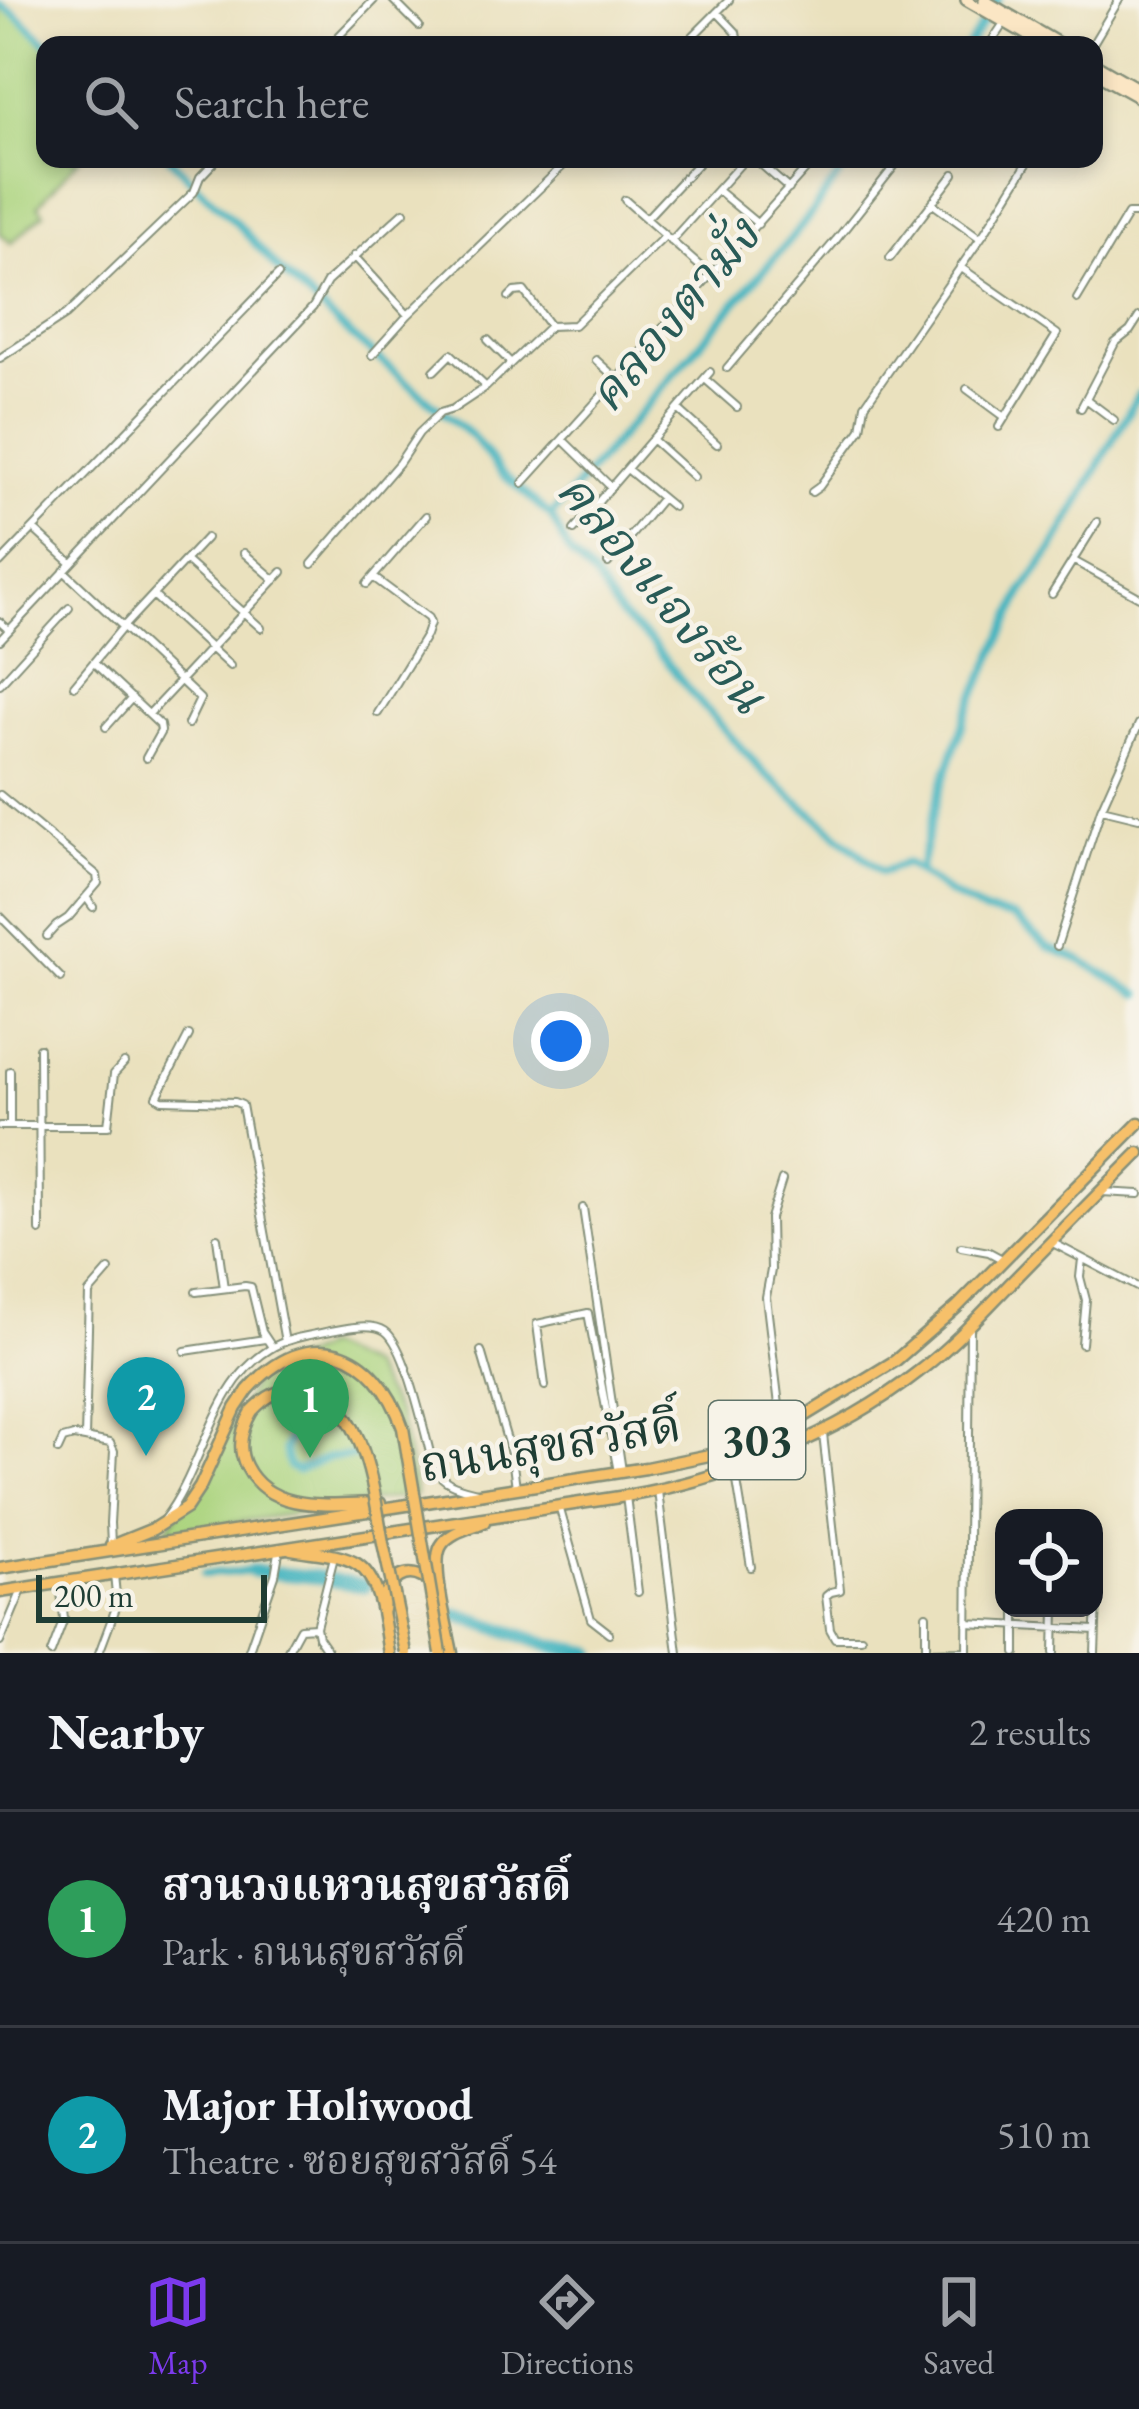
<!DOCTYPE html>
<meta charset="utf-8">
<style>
:root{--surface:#171b24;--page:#20242c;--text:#f1f3f6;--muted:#9ea1a6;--line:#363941;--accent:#7c3aed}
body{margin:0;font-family:"EB Garamond","Noto Serif Thai",serif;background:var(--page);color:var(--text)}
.controls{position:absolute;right:36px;bottom:36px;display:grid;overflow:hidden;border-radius:24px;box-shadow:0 6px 18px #0003}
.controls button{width:108px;height:108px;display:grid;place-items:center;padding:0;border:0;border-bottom:3px solid var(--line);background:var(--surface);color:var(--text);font:60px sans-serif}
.scale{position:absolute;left:36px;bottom:30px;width:231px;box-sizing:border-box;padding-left:12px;border:6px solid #1f3d34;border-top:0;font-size:33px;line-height:42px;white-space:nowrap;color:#1f3d34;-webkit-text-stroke:9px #f7f3e8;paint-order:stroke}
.you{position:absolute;left:561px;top:1041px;width:42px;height:42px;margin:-30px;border:9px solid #fff;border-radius:50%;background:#1a73e8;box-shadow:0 0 0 18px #1a73e833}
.badge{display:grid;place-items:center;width:78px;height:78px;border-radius:50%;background:var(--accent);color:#fff;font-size:39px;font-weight:700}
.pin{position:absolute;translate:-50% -99px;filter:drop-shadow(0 3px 6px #0008)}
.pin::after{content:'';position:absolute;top:63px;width:42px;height:36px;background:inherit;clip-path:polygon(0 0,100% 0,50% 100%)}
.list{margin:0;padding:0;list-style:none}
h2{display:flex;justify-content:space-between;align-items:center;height:156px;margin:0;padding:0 48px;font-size:51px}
h2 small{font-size:39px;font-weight:400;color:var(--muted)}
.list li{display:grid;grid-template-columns:78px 1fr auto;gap:36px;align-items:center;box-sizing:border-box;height:216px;padding:0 48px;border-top:3px solid var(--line)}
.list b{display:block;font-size:45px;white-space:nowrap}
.list p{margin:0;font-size:39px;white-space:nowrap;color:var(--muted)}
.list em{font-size:39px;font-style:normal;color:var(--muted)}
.icon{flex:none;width:66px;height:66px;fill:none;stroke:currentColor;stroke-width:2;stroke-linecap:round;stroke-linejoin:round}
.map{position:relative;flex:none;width:1139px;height:1653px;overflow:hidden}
.search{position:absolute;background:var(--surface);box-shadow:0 6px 18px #0003;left:36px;right:36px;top:36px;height:132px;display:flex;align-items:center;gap:30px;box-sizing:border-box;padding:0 42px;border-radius:24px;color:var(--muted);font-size:45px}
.sheet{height:588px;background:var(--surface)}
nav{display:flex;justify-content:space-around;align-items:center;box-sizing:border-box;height:168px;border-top:3px solid var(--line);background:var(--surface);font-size:33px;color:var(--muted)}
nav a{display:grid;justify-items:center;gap:6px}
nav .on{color:var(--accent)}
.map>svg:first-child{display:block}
.green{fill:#acd47f;stroke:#66885a;stroke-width:3}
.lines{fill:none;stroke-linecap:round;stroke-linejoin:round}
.canal{stroke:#46b5c0;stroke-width:8}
.river{stroke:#46b5c0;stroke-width:14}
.street-casing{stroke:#848f79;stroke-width:10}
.secondary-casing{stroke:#848f79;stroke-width:14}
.primary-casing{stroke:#848f79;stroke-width:15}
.street{stroke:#fff;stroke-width:6}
.secondary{stroke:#fbe6c4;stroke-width:9}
.primary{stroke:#f6c06b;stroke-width:10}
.primary-bridge-casing{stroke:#848f79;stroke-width:15;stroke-linecap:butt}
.primary-bridge{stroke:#f6c06b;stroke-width:10}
.labels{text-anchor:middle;stroke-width:9;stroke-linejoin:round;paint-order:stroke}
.shield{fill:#f7f3e8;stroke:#60746a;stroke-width:3}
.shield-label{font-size:45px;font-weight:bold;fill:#1f3d34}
.street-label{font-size:48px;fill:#1f3d34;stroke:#f7f3e8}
.water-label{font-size:51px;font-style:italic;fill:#295b57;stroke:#f7f3e8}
</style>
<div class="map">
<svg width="1139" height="1653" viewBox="0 0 1139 1653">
<rect width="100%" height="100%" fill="#f7f3e8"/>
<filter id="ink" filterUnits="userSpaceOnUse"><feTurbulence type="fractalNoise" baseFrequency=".00833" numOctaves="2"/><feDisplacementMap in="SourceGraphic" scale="24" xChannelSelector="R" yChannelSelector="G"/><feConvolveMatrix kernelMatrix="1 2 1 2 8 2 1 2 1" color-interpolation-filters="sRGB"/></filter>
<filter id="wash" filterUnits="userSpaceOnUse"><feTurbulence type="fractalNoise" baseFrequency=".004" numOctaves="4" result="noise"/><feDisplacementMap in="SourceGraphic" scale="48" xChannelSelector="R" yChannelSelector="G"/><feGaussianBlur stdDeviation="2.7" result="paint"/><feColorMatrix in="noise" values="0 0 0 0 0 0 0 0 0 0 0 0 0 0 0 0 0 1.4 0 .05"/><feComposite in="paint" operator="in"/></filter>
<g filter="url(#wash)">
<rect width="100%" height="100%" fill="#eae1be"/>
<path class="green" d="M 0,8 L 22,21 L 46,45 L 45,159 L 79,159 L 38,205 L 44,213 L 11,243 L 0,233 Z
M 324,1347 L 369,1367 L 399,1416 L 416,1495 L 164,1533 L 201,1483 L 256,1379 Z"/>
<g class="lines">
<path class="canal" d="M 0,5 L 14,13 L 49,45
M 968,45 L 998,0
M 170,159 L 241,228 L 280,271 L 349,334 L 473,437 L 501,473 L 551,516 L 570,554 L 595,578 L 620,615 L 653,644 L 692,694 L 765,774 L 882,872 L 906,863 L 949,894 L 985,912 L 1013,917 L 1048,947 L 1080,960 L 1139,994
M 551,516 L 801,227 L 851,159
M 919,871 L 938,796 L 967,712 L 1024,590 L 1053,549 L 1139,393
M 306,1402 L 284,1449 L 289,1467 L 297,1471 L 327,1458 L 355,1456
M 204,1574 L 253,1571"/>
<path class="river" d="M 253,1571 L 316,1577 L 364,1586
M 456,1614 L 550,1645 L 592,1653"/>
</g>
</g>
<g filter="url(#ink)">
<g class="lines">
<g class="street-casing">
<path id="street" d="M 393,0 L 419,26
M 717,12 L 736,32 L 737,38 L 733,45
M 330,45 L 374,0
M 684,45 L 729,0
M 989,45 L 1004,23
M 1092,45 L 1119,0
M 755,159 L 789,189
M 717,190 L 758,224
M 625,200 L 711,276
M 933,204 L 980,238
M 646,219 L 702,159
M 671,241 L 745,159
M 354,256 L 408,315
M 890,258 L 954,174
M 960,267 L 1057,334 L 999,427
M 509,297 L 514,292 L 524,291 L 550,326
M 1077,299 L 1128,214 L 1139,214
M 488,340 L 511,363
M 372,355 L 408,315 L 570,159
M 0,358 L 67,314 L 194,192 L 200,177 L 217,159
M 596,360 L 617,379
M 727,368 L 836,240 L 900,159
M 434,371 L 451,354 L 486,387
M 705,379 L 737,407
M 967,389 L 1005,417
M 1086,399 L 1114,420
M 1081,408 L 1115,343 L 1130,331 L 1139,317
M 678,409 L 717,444
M 652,439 L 694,477
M 563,440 L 611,487
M 627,469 L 673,507
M 523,483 L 815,159
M 812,492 L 819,487 L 861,429 L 865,405 L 985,232 L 1030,159
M 574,530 L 710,372
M 37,532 L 71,563
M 244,553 L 275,580
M 186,561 L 261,628
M 1074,561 L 1139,597
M 0,563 L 278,275
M 608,563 L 662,498
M 312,564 L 399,463 L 419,433 L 440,413 L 453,409 L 486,387 L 550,326 L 574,325 L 665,236
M 64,571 L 200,699 L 188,724
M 373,577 L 428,618 L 430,623 L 426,635 L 378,713
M 367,584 L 426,516
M 1052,594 L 1097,522
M 153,595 L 230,666
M 0,622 L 9,630
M 0,640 L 313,307 L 327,282 L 404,212
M 94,663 L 160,725 L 161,731 L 146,758
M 0,684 L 69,608
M 74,686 L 122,628 L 206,538
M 149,714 L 282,572
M 106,727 L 132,698
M 0,795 L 97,875 L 98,883 L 86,897 L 93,907
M 1102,809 L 1139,818
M 0,916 L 61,978
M 47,936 L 56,926 L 68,918 L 86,897
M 1057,946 L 1101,809 L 1139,724
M 189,1035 L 157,1097 L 162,1100 L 235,1102 L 242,1105 L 285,1342
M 39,1048 L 40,1231
M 10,1071 L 10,1126
M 0,1126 L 108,1126 L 114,1074 L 124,1063
M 782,1180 L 770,1218 L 771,1270 L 766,1297 L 779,1405 L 785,1428
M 1101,1192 L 1139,1194
M 583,1208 L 622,1471
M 217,1238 L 224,1288
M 1051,1242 L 1139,1288
M 961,1247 L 989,1252 L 1002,1259
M 109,1270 L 89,1293 L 85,1438 L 110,1443 L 114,1451 L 110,1523 L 111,1545
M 196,1292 L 245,1286 L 251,1287 L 262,1332 L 272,1347
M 1082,1344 L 1086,1300 L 1080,1277 L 1082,1259
M 185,1351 L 265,1339
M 481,1351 L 512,1457 L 516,1487
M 545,1386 L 537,1324 L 588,1313 L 618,1472
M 823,1434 L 840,1590 L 831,1592 L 826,1596 L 830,1629 L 835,1638 L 861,1638
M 58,1450 L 63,1439 L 74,1436 L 85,1438
M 735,1469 L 751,1567
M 658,1491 L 678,1653
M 626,1496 L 638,1592
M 559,1506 L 591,1619 L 609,1633
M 164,1519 C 204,1468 211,1385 270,1349 C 287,1338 311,1335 331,1331 C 346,1328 372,1322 385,1331 C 407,1346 426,1440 434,1468 C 445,1485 458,1487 477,1492
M 967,1623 L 1096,1630
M 316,1627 L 318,1637 L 327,1650
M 0,1642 L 22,1590
M 288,1650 L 300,1628 L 316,1627 L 334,1557
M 926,1652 L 967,1651
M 51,1653 L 64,1619 L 60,1583
M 99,1653 L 117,1605 L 114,1575
M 248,1653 L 275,1575 L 280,1547
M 926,1653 L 926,1615
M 967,1653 L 970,1329
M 1016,1653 L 1016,1608
M 1054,1653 L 1055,1608
M 1095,1653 L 1097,1598"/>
</g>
<g class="secondary-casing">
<path id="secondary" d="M 966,0 L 1044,45
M 984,0 L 1062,45
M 1094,63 L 1139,89
M 1094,73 L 1139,98"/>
</g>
<g class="primary-casing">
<path id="primary" d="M 252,1411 C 242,1428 237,1448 246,1466 C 271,1516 336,1503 380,1503
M 111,1546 L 153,1529 L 186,1508 L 200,1487 L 236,1408 L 248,1390
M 291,1549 C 312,1553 339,1553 357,1564 C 382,1580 384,1627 389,1653
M 0,1568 L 646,1468 L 719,1453 L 785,1428 L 895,1361 L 957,1307 L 1139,1123
M 0,1592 L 626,1496 C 727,1479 838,1435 918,1372 C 952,1346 981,1314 1011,1283 C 1053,1240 1096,1196 1139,1153
M 383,1610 C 385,1579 409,1561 433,1586
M 452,1653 C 448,1630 430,1564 441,1546 C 449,1532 470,1528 484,1522"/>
</g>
<use href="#street" class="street"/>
<use href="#secondary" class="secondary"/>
<use href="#primary" class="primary"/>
<g class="primary-bridge-casing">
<path id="primary-bridge" d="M 248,1390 C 308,1322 376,1348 403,1428 L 441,1653
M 252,1411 C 266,1396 280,1388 301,1389 C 365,1394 374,1495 383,1543 C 391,1580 399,1616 406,1653"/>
</g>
<use href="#primary-bridge" class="primary-bridge"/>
</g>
</g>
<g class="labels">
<rect class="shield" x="709" y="1401" width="96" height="78" rx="9"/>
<g class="shield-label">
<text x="757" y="1456">303</text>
</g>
<g class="street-label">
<text transform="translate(550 1444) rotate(-9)" y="17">ถนนสุขสวัสดิ์</text>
</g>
<g class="water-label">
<text transform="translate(673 314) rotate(-50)" y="18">คลองตามั่ง</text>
<text transform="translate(663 592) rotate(50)" y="18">คลองแจงร้อน</text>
</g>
</g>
</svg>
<div class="controls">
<button><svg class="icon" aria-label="locate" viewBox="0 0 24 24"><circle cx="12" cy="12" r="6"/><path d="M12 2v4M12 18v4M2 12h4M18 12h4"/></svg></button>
</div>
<div class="scale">200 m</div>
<div class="you"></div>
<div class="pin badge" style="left:310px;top:1458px;background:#2e9e5b">1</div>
<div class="pin badge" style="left:146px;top:1456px;background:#0f9aa8">2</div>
<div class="search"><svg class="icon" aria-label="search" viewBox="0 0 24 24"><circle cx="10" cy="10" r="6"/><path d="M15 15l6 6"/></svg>Search here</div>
</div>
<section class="sheet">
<h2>Nearby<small>2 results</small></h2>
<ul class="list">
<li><span class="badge" style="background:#2e9e5b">1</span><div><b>สวนวงแหวนสุขสวัสดิ์</b><p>Park · ถนนสุขสวัสดิ์</p></div><em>420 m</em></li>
<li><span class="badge" style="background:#0f9aa8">2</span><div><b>Major Holiwood</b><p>Theatre · ซอยสุขสวัสดิ์ 54</p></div><em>510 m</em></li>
</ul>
</section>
<nav>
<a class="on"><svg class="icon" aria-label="map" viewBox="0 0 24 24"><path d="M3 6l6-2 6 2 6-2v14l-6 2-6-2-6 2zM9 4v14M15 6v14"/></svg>Map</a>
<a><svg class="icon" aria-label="directions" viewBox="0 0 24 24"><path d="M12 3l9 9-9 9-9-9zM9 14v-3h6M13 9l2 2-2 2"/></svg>Directions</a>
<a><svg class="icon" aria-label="saved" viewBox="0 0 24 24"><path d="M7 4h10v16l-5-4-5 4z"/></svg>Saved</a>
</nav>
